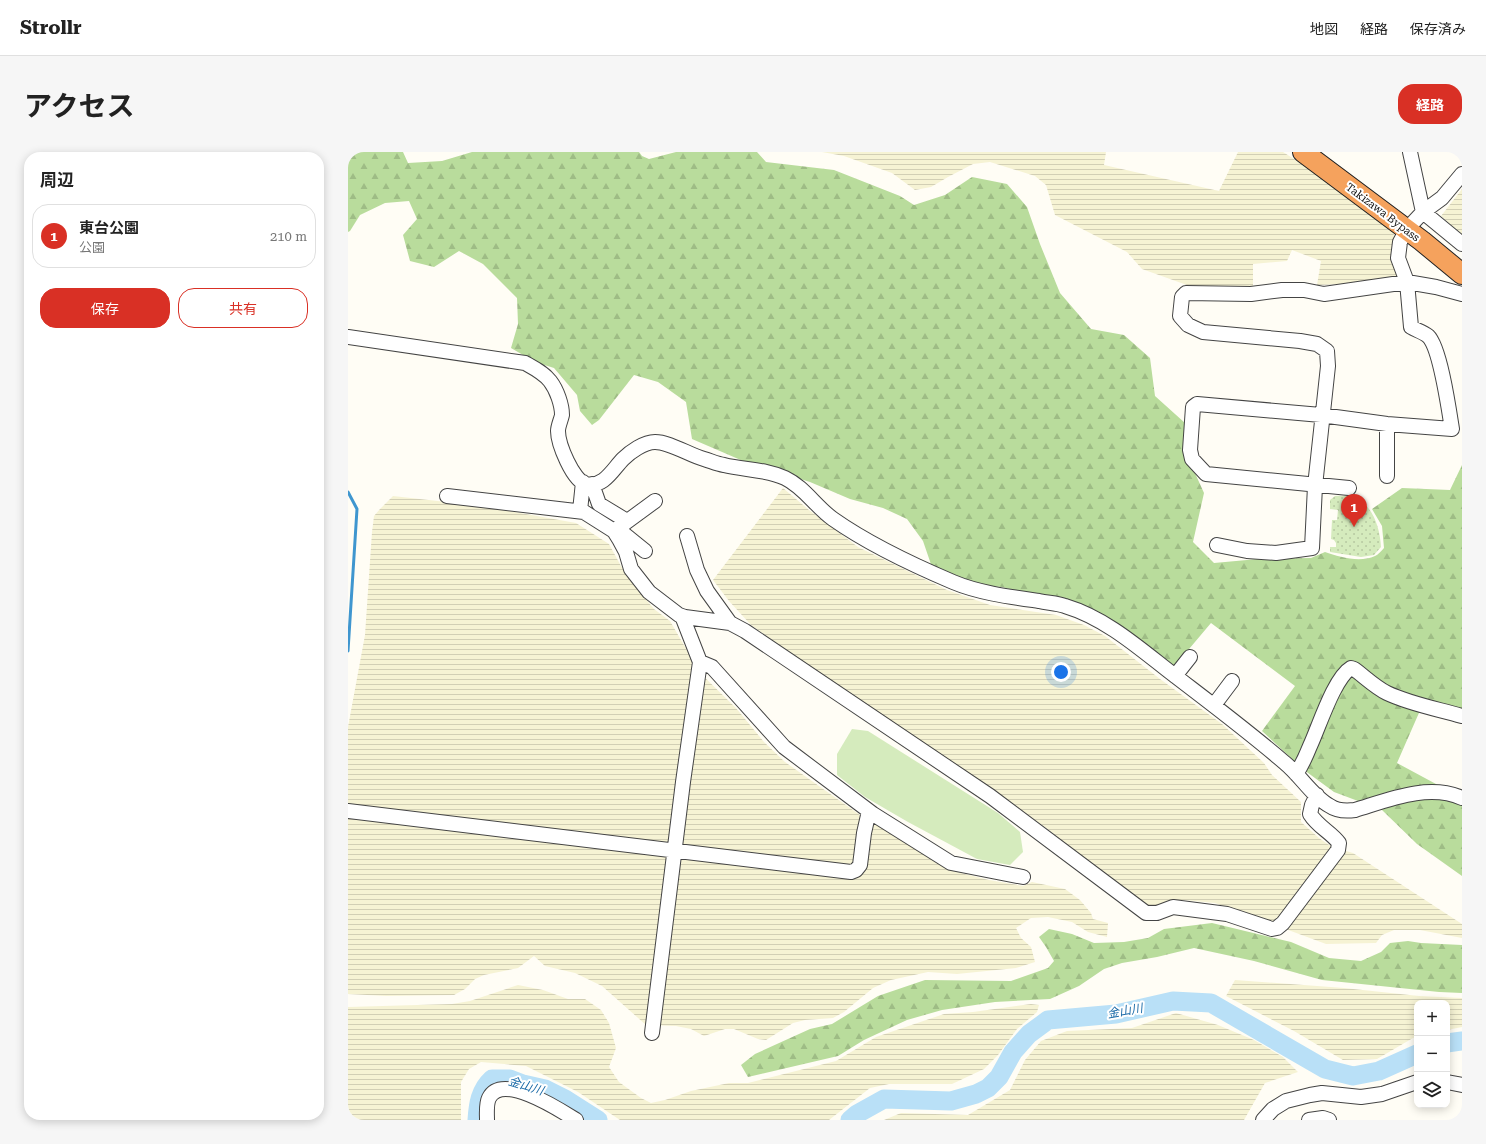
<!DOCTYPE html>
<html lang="ja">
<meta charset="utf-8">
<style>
:root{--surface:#fff;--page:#f6f6f6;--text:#222;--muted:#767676;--line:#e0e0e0;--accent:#d93025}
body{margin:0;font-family:"Roboto Serif","Noto Sans JP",serif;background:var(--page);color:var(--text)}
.controls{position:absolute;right:12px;bottom:12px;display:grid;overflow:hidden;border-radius:8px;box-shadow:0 2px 10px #0003}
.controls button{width:36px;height:36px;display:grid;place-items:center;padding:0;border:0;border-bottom:1px solid var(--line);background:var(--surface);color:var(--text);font:20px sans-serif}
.you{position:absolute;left:713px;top:520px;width:14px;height:14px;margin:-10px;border:3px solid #fff;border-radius:50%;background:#1a73e8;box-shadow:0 0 0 6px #1a73e833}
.badge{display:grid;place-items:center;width:26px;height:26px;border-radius:50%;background:var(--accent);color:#fff;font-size:13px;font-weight:700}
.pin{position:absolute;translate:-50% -33px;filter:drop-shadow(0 1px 2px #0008)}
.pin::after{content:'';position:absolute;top:21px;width:14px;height:12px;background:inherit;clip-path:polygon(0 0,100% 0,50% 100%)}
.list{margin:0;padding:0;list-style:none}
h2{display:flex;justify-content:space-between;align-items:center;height:52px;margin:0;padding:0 16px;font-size:17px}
h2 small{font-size:13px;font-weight:400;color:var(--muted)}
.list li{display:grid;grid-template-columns:26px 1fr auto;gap:12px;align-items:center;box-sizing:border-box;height:64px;margin:0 8px 8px;padding:0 8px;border:1px solid var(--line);border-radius:16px}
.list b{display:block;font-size:15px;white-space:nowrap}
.list p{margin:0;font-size:13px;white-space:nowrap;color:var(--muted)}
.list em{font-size:13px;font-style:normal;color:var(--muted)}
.actions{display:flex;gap:8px;padding:12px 16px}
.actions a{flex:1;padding:9px 0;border:1px solid var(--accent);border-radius:16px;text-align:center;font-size:14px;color:var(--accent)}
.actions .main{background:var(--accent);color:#fff}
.icon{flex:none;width:22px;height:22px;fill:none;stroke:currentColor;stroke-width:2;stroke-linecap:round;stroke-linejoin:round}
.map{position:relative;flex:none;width:1114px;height:968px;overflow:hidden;border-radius:16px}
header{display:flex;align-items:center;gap:24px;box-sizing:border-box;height:56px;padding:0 20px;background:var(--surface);border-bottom:1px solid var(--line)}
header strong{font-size:19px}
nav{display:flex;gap:22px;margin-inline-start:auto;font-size:14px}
.intro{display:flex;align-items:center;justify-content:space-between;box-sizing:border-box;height:96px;padding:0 24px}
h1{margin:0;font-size:28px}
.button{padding:10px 18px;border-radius:16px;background:var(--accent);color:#fff;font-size:14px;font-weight:700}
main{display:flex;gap:24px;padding:0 24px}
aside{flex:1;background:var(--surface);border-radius:16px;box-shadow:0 2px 10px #0003}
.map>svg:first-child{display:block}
.farmland{fill:url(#farmland-rules)}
.grass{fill:#d5ebbd}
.forest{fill:url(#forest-firs)}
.park{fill:url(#park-dots)}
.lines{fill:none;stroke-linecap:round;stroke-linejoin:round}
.stream{stroke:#3f96cf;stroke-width:3}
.river{stroke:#b9e0f7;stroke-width:19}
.minor-casing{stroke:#444;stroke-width:16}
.highway-casing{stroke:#222;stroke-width:22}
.minor{stroke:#fff;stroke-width:14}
.highway{stroke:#f5a25d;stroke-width:20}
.labels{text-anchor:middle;stroke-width:4;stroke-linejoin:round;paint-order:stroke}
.street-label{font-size:11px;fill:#111;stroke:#fff}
.water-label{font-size:12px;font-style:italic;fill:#1768a6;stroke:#fff}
</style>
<header>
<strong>Strollr</strong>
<nav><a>地図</a><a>経路</a><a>保存済み</a></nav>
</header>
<div class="intro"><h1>アクセス</h1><a class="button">経路</a></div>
<main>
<aside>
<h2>周辺<small></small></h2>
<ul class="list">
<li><span class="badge">1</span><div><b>東台公園</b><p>公園</p></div><em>210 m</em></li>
</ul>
<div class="actions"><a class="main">保存</a><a>共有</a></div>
</aside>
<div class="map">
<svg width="1114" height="968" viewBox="0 0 1114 968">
<defs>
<pattern id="farmland-rules" width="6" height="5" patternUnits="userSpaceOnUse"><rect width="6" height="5" fill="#f6f3d4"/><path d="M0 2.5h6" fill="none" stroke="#d2cfb5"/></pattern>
<pattern id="forest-firs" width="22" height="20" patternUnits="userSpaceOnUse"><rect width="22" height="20" fill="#b9dc9c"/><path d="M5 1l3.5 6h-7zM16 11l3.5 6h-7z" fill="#9ebc85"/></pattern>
<pattern id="park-dots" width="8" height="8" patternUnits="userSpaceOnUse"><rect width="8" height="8" fill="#d5ebbd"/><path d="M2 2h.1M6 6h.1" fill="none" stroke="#b6c8a1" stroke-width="1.8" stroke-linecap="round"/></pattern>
</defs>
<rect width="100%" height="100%" fill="#fffdf5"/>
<path class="farmland" d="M 474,0 L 758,0 L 756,13 L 871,39 L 890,0 L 935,0 L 971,23 L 1046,79 L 1045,99 L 1049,126 L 1016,131 L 969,133 L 973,109 L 944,98 L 939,109 L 905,112 L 905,138 L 850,137 L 794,117 L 779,100 L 707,63 L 698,33 L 687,24 L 642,10 L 625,12 L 600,25 L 583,35 L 567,38 L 544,21 L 496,4 Z
M 1114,37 L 1114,83 L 1093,64 Z
M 435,336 L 461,358 L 510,395 L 599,438 L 642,453 L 708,463 L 736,473 L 757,484 L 812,527 L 874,572 L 916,611 L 924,623 L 953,650 L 953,670 L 971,686 L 984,695 L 1005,701 L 1114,772 L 1114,786 L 1072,778 L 1046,778 L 1034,783 L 1028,791 L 978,792 L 867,751 L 836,748 L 807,757 L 798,754 L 766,731 L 697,675 L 590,601 L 482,529 L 403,473 L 381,449 L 365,428 Z
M 45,344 L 134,354 L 228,371 L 261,392 L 273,414 L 285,432 L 306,457 L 322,469 L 344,507 L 346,515 L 388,556 L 416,590 L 437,610 L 512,663 L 605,719 L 641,728 L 675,734 L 684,730 L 717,737 L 732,748 L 743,761 L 745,767 L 760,771 L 759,785 L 740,780 L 724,770 L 700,765 L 683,766 L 668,776 L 673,786 L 683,795 L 687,810 L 668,816 L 609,822 L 580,820 L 543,828 L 525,836 L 496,860 L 485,866 L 457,868 L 445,871 L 418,888 L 410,887 L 386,877 L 377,877 L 356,884 L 343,877 L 328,874 L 298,873 L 254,834 L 227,821 L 197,814 L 186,804 L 170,816 L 136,823 L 127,827 L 117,837 L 106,843 L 38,844 L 0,842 L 0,575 L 17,483 L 24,380 L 26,364 L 32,357 Z
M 887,828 L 996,836 L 1071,844 L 1114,846 L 1114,875 L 1099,878 L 1099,851 L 1069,851 L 1069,885 L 1065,886 L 1029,907 L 995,908 L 946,879 L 878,844 Z
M 170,833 L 195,838 L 220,847 L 237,847 L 253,858 L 261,871 L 268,896 L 261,915 L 271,930 L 293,946 L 303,951 L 317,948 L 343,939 L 381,931 L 400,931 L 488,909 L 528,885 L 596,862 L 625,860 L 683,852 L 691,853 L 689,860 L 669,877 L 650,903 L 636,917 L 604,932 L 541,932 L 522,936 L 481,968 L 272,968 L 230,940 L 178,914 L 133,910 L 121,917 L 113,930 L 113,968 L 0,968 L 0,855 L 104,852 L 122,849 Z
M 828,861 L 870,873 L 906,888 L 935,905 L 950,920 L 917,931 L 896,968 L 536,968 L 553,961 L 620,963 L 662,938 L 677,908 L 693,889 L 719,879 L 784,876 Z"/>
<path class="grass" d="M 504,577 L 520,579 L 650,661 L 672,680 L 675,700 L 662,713 L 629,707 L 560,670 L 517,645 L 489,623 L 489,602 Z"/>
<path class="forest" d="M 0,0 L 55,0 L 60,11 L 94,9 L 124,0 L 291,0 L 294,4 L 301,7 L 328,0 L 409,0 L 418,10 L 486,18 L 552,44 L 566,53 L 597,43 L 624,25 L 659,32 L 679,55 L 692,92 L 712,141 L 743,177 L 776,183 L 802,206 L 807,244 L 837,271 L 837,299 L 856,341 L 845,390 L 866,411 L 910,407 L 963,406 L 977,400 C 991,405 1012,411 1027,404 C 1030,403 1033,399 1036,396 L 1034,374 L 1024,357 L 1054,336 L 1102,338 L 1114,313 L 1114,559 L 1074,554 L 1049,611 L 1114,646 L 1114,724 L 1069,692 L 1034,658 L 986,640 L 956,618 L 914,579 L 947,534 L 863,471 L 825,516 L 790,486 L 760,466 L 720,452 L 654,435 L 627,433 L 587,424 L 575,389 L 559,367 L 535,356 L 502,347 L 462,330 L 395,309 L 344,287 L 338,250 L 310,230 L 286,223 L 251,268 L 244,273 L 232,259 L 229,243 L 206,216 L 187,210 L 163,196 L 170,172 L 169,146 L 135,112 L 111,99 L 86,115 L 62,109 L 55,83 L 69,67 L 61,49 L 37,51 L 12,63 L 2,79 L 0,80 Z
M 864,771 L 943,790 L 981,806 L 1013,809 L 1033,800 L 1042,791 L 1060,789 L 1073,791 L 1114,793 L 1114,841 L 1091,840 L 974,828 L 906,809 L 846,796 L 809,805 L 774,811 L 756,817 L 731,834 L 702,847 L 647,850 L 594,858 L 559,868 L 516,888 L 490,904 L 400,925 L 393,913 L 407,902 L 462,877 L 484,872 L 530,844 L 577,828 L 663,829 L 700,816 L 706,809 L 698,795 L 691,785 L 701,777 L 724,782 L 746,791 L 776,790 L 800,786 L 816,777 Z"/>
<path class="park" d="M 987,344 C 994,344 1002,343 1008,346 C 1026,355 1032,377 1033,395 L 1026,403 L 1013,405 L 982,400 L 982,395 L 988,395 L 988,391 L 986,388 L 983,387 L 984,368 L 989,368 L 990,358 L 982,357 L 982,348 Z"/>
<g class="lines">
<path class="stream" d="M 0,340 L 9,357 L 0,499"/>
<path class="river" d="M 1099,891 L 1114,889
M 129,968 C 130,952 132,938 144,927 L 162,927 L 175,932 L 197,937 L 217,947 L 250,968
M 502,968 L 509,962 L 536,947 L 603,949 L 628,942 L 640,936 L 651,925 L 665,900 L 681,882 L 700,868 L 768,862 L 825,849 L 863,851 L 977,917 L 1005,924 L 1031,919 L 1069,902"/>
<g class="minor-casing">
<path id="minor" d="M 1062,0 L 1075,60 L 1114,92
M 0,185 L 177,211 C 186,216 196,221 202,229 C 209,238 214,253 214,263 C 213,268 210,274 210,279 C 210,292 225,329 238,332 C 256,336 265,317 275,307 C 282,300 296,290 307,290 C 322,290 341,303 356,307 C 363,309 369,312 376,313 C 396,318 418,317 437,326 C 456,335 468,355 485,367 C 519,391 565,413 605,430 C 631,441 663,445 691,449 C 700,451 709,451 717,454 C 757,466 790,495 822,520 C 861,550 900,579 937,611 C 952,623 965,645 982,654 C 989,659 999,659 1007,658 C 1040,648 1080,631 1114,646
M 1039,324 L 1039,272
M 244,332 L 251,352 L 279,369
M 1001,336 L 858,322 L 844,307 L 842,298 L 845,255 L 849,252 L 973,263 L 1039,272 L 1104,277 C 1101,258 1092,195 1080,184 C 1075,180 1068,178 1063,175 L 1059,130 L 1050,106 L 1052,90 L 1059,77 L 1075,60 L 1094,46 L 1114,22
M 99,344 L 236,360 L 266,379 L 271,387 L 278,400 L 283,417 L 301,440 L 331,463 L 337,465 L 382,471 L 397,479 L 642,644 L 798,761 L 809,761 L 825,755 L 879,762 L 924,777 L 929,776 L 935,771 L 990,698 L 991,691 C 983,680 970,675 962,662 L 964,653 L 969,643
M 232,359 L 235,330
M 339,384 L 349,418 L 359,439 L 382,471
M 869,393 L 899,399 L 928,401 L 964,396 L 967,334 L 980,214 L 979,199 L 969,192 L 952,189 L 855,180 L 840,173 L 832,164 L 834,145 L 838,141 L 903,142 L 934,138 L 956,138 L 976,142 L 1059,130 L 1088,135 L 1114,142
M 297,399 L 276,382 L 266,379 L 307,349
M 352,510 L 364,515 L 436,595 L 525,662 L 603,711 L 675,725
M 827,524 L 842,505
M 866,553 L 884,529
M 948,622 C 954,613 958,604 962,594 C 971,575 986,526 1003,516 L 1006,517 C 1017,525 1027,535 1039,541 C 1062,552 1090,557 1114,564
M 0,659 L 503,720 L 508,718 L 512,713 L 516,681 L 521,659
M 304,881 L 335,630 L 352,510 L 334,464
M 1099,930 L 1114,933
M 139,968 C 139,962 138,952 141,946 C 154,920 212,958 228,968
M 915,968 L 925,957 L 938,949 L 962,943 L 974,941 L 1013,945 L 1034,942 L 1069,930
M 961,968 L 975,966 L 981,968"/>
</g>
<g class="highway-casing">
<path id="highway" d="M 955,0 L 1074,89 L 1114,122"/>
</g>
<use href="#minor" class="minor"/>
<use href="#highway" class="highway"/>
</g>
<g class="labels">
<g class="street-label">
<text transform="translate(1035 60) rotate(37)" y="4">Takizawa Bypass</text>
</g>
<g class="water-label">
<text transform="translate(777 859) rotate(-10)" y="4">金山川</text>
<text transform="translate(178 934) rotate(17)" y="4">金山川</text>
</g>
</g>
</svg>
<div class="controls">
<button>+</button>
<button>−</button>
<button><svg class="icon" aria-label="layers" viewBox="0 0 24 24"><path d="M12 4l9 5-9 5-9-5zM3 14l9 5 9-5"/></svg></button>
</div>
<div class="you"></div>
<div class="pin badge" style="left:1006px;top:375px">1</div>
</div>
</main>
